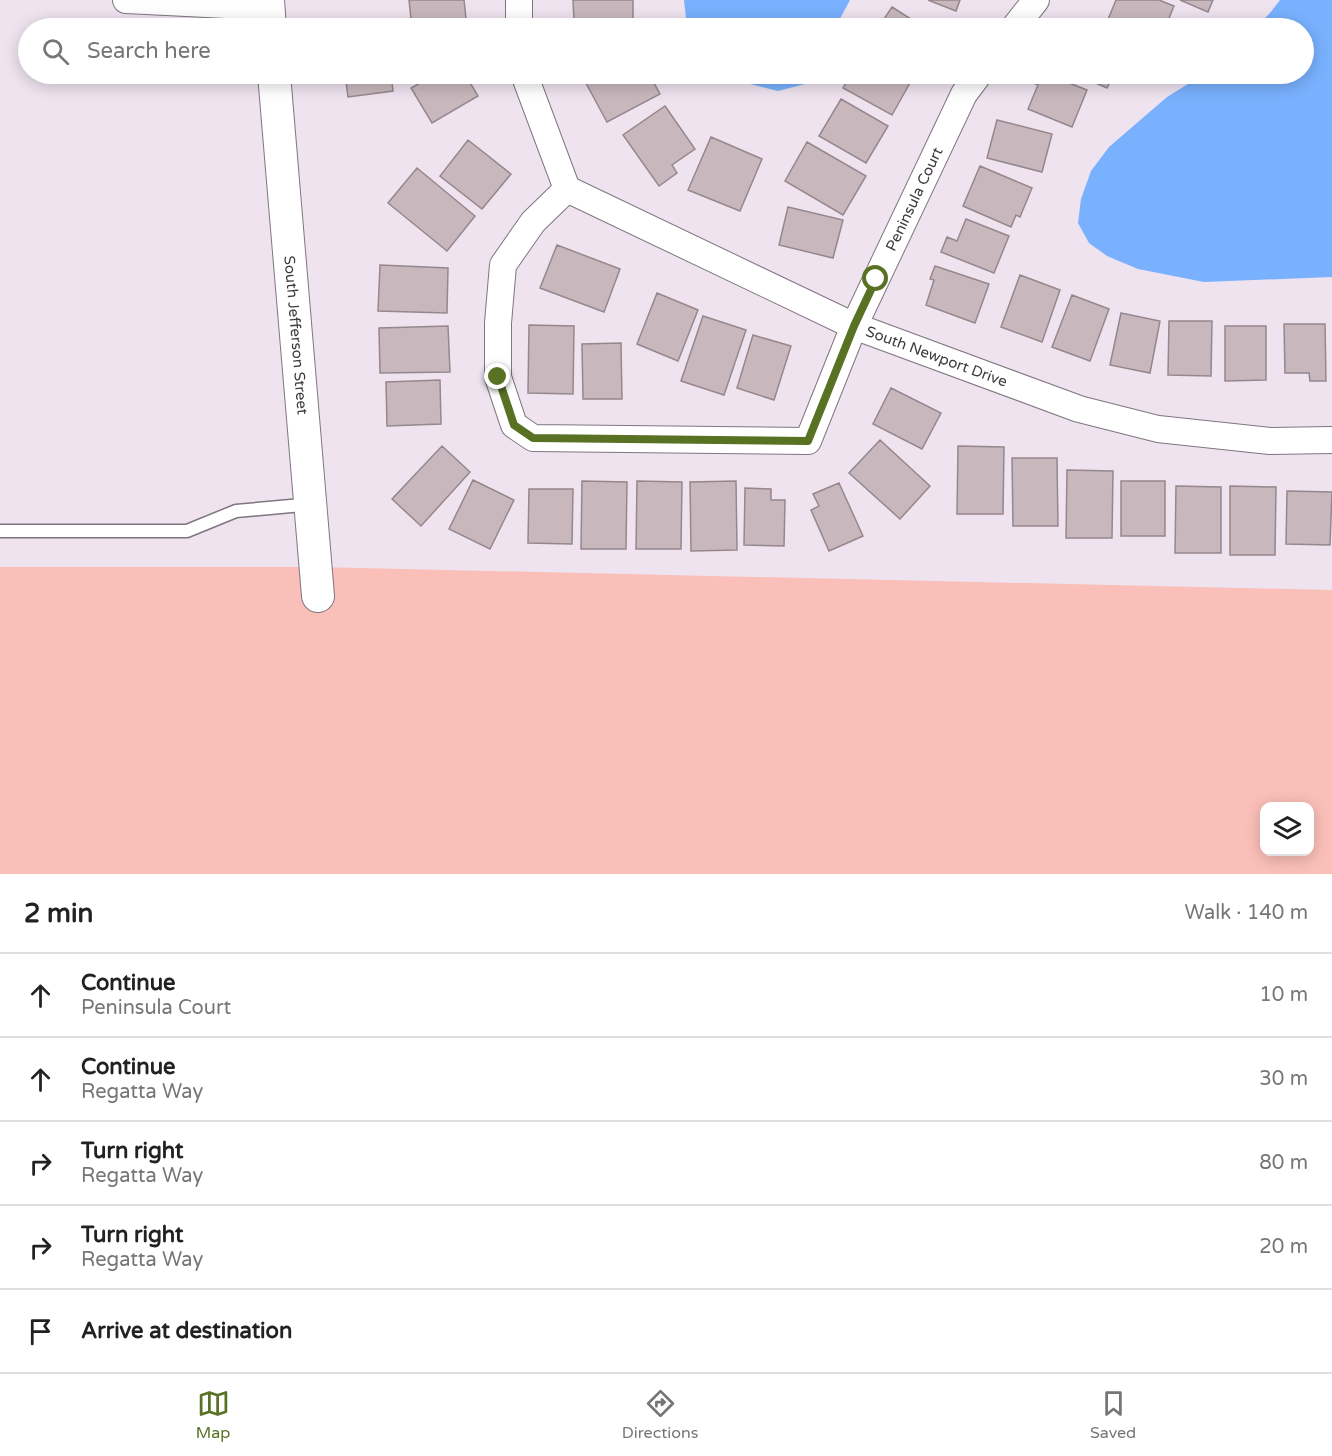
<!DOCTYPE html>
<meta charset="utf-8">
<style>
:root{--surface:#fff;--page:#f2f2f2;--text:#222;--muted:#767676;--line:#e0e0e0;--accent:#597123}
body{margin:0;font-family:"Varela Round",sans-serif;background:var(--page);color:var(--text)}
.controls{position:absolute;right:18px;bottom:18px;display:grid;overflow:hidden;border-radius:12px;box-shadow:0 3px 15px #0003}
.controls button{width:54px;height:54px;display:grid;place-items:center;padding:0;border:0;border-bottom:2px solid var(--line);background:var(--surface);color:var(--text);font:30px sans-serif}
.stop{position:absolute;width:18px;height:18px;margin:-14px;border:4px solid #597123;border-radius:50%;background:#fff}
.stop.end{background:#597123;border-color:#fff;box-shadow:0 2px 6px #0008}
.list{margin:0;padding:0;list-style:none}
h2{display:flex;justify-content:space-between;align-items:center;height:78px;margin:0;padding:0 24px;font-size:26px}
h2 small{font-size:20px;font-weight:400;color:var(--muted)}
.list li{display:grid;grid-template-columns:39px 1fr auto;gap:18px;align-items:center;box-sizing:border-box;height:84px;padding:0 24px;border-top:2px solid var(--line)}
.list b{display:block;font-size:22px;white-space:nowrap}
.list p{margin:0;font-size:20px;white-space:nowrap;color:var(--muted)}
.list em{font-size:20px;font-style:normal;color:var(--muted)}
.icon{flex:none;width:33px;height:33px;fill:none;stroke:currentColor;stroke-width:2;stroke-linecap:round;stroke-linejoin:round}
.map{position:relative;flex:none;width:1332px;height:874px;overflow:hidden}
.search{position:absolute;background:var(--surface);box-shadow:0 3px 15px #0003;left:18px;right:18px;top:18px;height:66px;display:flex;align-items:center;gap:15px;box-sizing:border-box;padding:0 21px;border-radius:33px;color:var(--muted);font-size:22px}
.sheet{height:498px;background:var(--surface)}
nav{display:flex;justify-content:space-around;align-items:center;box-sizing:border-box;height:84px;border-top:2px solid var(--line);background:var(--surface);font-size:16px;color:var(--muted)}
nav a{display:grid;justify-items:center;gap:3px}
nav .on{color:var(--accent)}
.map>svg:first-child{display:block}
.green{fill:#fabfb8;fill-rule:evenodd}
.water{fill:#79b1fe}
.building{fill:#c8b8bd;stroke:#96878c;stroke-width:1.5}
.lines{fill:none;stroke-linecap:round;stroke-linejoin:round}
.service-casing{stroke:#7f7681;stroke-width:15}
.minor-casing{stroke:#7f7681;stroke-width:28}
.tertiary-casing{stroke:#7f7681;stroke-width:34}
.service{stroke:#fff;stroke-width:12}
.minor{stroke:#fff;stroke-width:26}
.tertiary{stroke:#fff;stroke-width:32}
.route{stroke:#597123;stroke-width:8}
.labels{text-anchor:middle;stroke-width:6;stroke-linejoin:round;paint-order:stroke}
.street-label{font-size:15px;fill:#3f3b40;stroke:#fbf1fd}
</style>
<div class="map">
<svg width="1332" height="874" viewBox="0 0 1332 874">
<rect width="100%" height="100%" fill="#eee3ef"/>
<path class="green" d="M 0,567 L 316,567 L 1332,590 L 1332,874 L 0,874 ZM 1264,806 L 1310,806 L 1310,852 L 1264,852 Z"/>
<path class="water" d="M 684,0 L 850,0 L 835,28 L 687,28 Z
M 1280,0 L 1332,0 L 1332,277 L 1204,282 L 1138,269 L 1107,256 L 1089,243 L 1078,223 L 1081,199 L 1091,171 L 1109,147 L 1167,97 L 1204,74 L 1304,74 L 1304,28 L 1255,28 L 1270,13 Z
M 720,74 L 813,74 L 809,83 L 778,91 L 726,78 Z"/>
<path class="building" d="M 409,0 L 464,0 L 467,28 L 412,28 Z
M 573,0 L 633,0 L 633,20 L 574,21 Z
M 928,0 L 960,0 L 956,11 Z
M 1116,0 L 1159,0 L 1174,6 L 1165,28 L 1123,28 L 1107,22 Z
M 1180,0 L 1213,0 L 1208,12 Z
M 892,7 L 925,28 L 878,28 Z
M 385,23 L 385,28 L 346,28 Z
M 345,74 L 391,74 L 393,91 L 348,97 Z
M 436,74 L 465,74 L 478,96 L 432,123 L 411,88 Z
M 581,74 L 649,74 L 660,94 L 607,122 Z
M 851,74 L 899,74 L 911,81 L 892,115 L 843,88 Z
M 1032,74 L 1046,74 L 1087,90 L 1072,127 L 1028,109 L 1038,85 L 1029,81 Z
M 1075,74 L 1114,74 L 1107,88 Z
M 841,99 L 888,126 L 866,163 L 819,136 Z
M 665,106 L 695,149 L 672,165 L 677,173 L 659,186 L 623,135 Z
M 997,120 L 1052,134 L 1042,172 L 987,158 Z
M 711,137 L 762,159 L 740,211 L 688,190 Z
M 468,140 L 511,174 L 482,209 L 440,176 Z
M 807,142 L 866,176 L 843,215 L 785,181 Z
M 980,166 L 1032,188 L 1020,217 L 1016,215 L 1011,227 L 963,206 Z
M 417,168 L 475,216 L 447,251 L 388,203 Z
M 788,207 L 843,220 L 833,258 L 779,245 Z
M 966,219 L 1009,236 L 994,273 L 941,252 L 947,237 L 957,241 Z
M 557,245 L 620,269 L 604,312 L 540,288 Z
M 380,265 L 448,268 L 447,313 L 378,311 Z
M 935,266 L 989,284 L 975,323 L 926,305 L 934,280 L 930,279 Z
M 1020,275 L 1060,290 L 1042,342 L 1001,327 Z
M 657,293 L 698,310 L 678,361 L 637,344 Z
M 1072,295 L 1109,309 L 1090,361 L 1052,347 Z
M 1121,313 L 1160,321 L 1150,373 L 1110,365 Z
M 703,316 L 746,330 L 724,395 L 681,381 Z
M 1169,321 L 1212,321 L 1211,376 L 1168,375 Z
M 1284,324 L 1325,324 L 1326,381 L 1310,381 L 1309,373 L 1285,373 Z
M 529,325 L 574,326 L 573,394 L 528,393 Z
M 448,326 L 450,372 L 380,373 L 379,328 Z
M 1225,326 L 1266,326 L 1266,380 L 1225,381 Z
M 753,335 L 791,346 L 774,400 L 737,388 Z
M 621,343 L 622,399 L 583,399 L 582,344 Z
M 440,380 L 441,424 L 387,426 L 386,382 Z
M 891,388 L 941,413 L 922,449 L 873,424 Z
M 880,440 L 930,486 L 900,519 L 849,473 Z
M 442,446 L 470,472 L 421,526 L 392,499 Z
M 958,446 L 1004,447 L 1003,514 L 957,514 Z
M 1012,458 L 1057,458 L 1058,526 L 1013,526 Z
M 1067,470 L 1113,471 L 1112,538 L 1066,538 Z
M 473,480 L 514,500 L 490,549 L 449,529 Z
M 582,481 L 627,482 L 626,549 L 581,549 Z
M 637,481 L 682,482 L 681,549 L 636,549 Z
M 736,481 L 737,550 L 691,551 L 690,482 Z
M 1121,481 L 1165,481 L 1165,536 L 1121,536 Z
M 839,483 L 863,536 L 829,551 L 811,510 L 819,506 L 813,494 Z
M 1176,486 L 1221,487 L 1221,553 L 1175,553 Z
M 1230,486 L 1276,487 L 1275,555 L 1230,555 Z
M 745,488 L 771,489 L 771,500 L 785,500 L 784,546 L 744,545 Z
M 529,489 L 573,489 L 572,544 L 528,543 Z
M 1287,491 L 1332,492 L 1330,545 L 1286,544 Z"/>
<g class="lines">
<g class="service-casing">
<path id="service" d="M 0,531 L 187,531 L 236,511 L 302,505"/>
</g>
<g class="minor-casing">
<g id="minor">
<path d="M 126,0 L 268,7"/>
<path d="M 519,28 L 519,0"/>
<path d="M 1014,28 L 1036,0"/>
<path d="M 524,74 L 567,189"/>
<path id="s1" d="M 567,189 L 533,222 L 503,265 L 498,323 L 498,377 L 514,425 L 533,438 L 808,441 L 854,326 L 964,94 L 979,74"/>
<path id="s2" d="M 567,189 L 854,326 L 1079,409 L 1158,429 L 1270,441 L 1332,440"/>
</g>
</g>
<g class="tertiary-casing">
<g id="tertiary">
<path d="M 268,0 L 270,28"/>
<path id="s3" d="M 274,74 L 318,596"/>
</g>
</g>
<use href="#service" class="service"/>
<use href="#minor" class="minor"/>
<use href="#tertiary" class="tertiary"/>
</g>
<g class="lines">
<path class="route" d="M 498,377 L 514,425 L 533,438 L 808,441 L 854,326 L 876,279"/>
</g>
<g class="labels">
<g class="street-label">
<text dy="5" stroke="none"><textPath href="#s1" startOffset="825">Peninsula Court</textPath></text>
<text dy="5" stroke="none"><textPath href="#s3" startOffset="262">South Jefferson Street</textPath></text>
<text dy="5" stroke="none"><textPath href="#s2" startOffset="406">South Newport Drive</textPath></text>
</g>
</g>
</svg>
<div class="controls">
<button><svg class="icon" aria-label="layers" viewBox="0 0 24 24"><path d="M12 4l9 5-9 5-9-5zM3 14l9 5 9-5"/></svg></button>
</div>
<div class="stop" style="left:876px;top:279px"></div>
<div class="stop end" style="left:498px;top:377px"></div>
<div class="search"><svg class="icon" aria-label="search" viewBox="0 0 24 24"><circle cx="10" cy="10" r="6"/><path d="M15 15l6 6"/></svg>Search here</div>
</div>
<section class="sheet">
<h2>2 min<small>Walk · 140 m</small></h2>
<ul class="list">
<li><svg class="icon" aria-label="ahead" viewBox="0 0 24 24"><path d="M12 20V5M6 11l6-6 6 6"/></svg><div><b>Continue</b><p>Peninsula Court</p></div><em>10 m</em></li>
<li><svg class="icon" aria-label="ahead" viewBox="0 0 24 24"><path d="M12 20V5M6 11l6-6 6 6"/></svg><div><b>Continue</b><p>Regatta Way</p></div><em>30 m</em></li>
<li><svg class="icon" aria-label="right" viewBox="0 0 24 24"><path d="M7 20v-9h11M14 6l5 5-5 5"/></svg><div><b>Turn right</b><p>Regatta Way</p></div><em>80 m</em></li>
<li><svg class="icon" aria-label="right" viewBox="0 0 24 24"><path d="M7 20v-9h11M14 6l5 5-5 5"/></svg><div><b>Turn right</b><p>Regatta Way</p></div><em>20 m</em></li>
<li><svg class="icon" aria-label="arrive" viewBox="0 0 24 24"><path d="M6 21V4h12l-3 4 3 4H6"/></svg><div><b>Arrive at destination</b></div></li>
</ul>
</section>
<nav>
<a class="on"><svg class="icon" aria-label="map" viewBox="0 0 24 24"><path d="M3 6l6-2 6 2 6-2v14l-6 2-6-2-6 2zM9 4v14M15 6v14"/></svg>Map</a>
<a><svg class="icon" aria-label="directions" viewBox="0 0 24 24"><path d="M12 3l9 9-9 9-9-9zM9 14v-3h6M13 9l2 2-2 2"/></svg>Directions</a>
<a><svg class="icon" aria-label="saved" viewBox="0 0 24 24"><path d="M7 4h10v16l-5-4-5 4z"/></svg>Saved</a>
</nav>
